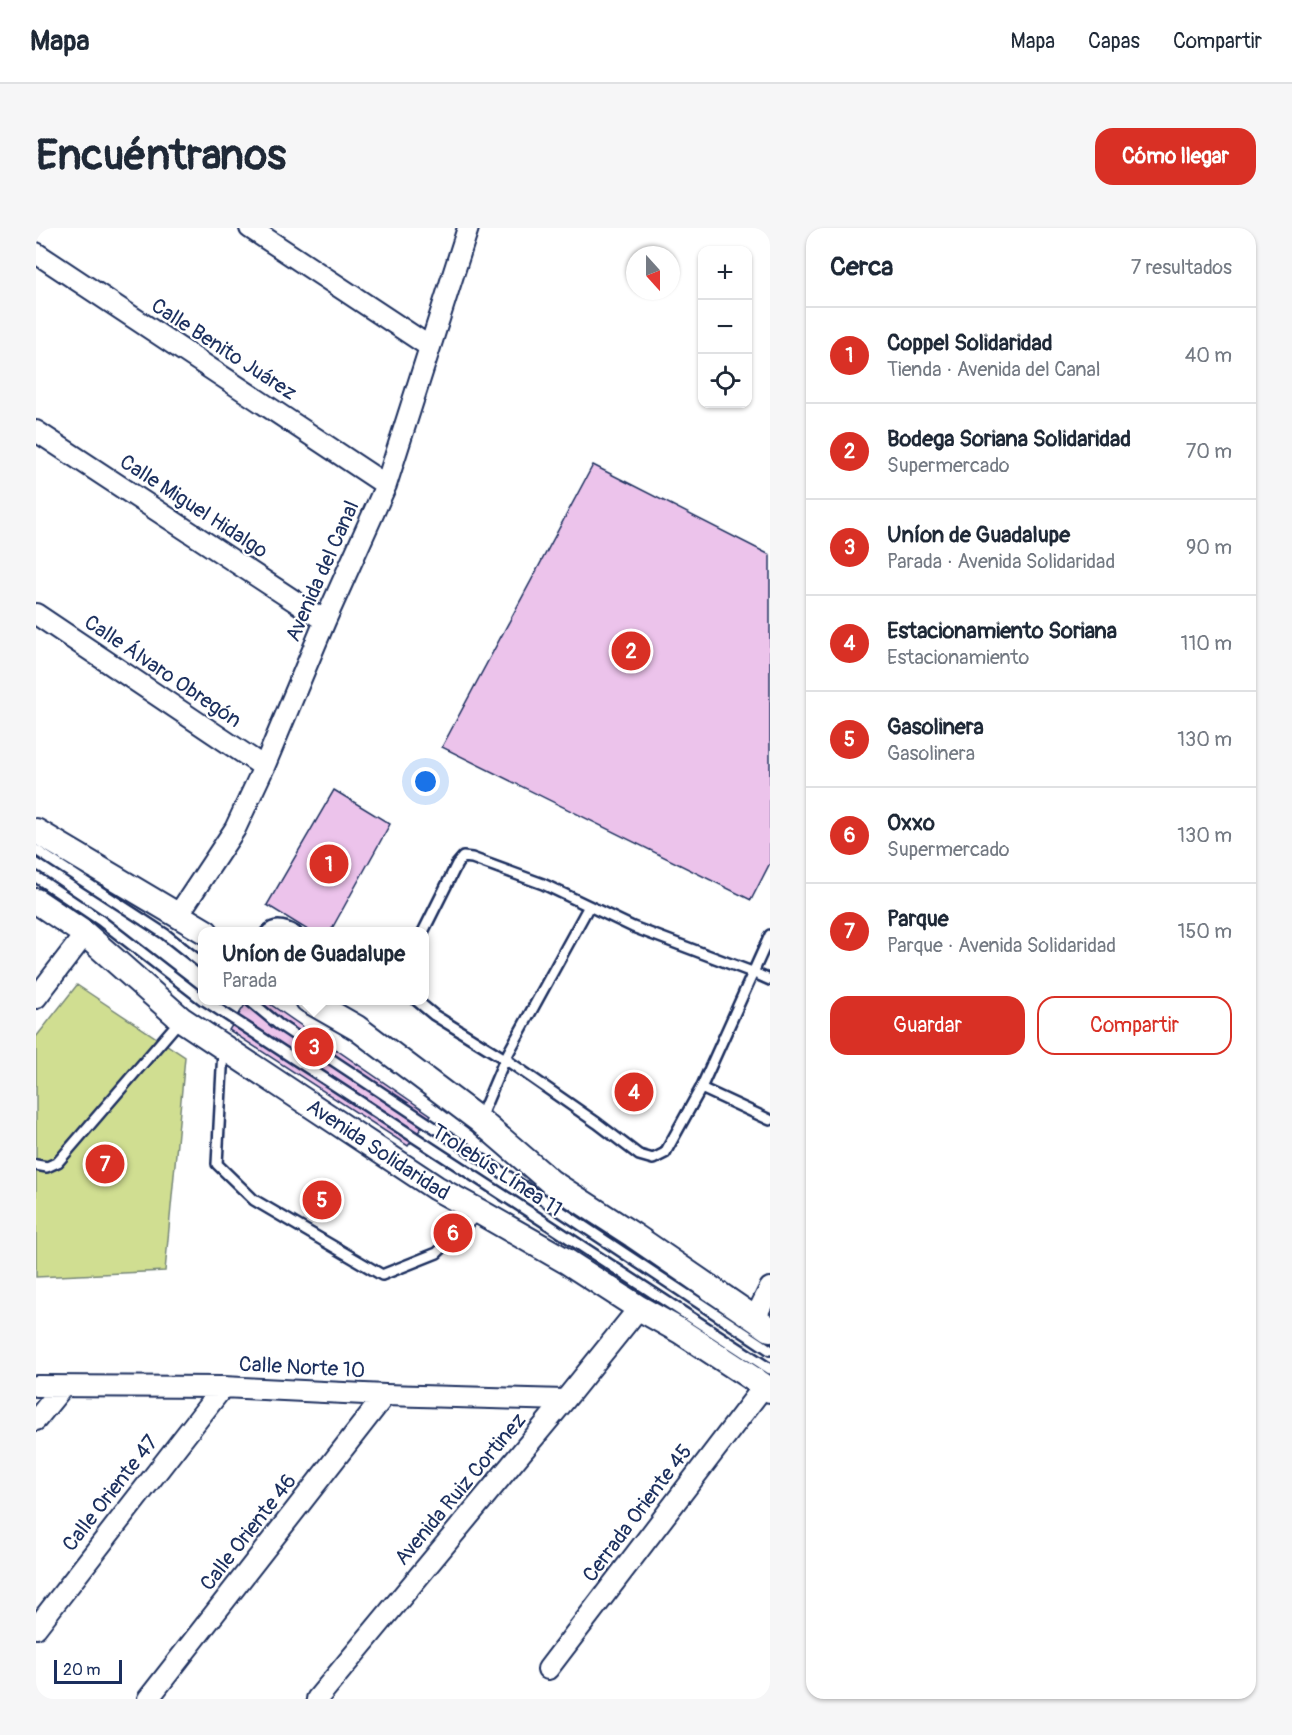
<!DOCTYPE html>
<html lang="es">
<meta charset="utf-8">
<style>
:root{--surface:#fff;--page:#f6f6f7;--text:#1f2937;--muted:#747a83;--line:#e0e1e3;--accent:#d93025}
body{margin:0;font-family:Pangolin,sans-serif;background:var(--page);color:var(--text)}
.controls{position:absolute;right:18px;top:18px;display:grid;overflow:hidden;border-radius:12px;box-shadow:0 2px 4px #0004}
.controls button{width:54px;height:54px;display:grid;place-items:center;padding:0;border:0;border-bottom:2px solid var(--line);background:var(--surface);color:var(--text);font:30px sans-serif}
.compass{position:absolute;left:590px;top:18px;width:54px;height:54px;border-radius:50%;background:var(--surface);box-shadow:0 2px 4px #0004;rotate:159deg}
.scale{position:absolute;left:18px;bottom:15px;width:68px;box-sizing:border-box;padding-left:6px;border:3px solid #1b2f5e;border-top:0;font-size:16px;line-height:21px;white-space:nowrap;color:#1b2f5e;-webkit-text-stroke:4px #fff;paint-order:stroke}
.you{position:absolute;left:390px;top:554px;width:21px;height:21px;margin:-15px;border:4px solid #fff;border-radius:50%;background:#1a73e8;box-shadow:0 0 0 9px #1a73e833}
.badge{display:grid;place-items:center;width:39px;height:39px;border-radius:50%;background:var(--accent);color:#fff;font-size:20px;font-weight:700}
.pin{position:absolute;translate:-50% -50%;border:3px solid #fff;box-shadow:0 2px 6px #0006}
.popup{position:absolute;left:162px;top:699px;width:231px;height:78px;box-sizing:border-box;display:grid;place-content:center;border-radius:12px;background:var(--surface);filter:drop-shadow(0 2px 4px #0005);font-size:20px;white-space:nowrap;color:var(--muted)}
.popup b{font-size:22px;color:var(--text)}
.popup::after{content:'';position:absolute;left:50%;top:100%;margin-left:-12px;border:12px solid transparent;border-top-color:var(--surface)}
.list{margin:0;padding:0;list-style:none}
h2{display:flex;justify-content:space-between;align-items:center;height:78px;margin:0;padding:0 24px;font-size:26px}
h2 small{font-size:20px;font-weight:400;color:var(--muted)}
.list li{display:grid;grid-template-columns:39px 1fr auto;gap:18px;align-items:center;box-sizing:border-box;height:96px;padding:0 24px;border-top:2px solid var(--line)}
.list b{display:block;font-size:22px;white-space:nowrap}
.list p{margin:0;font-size:20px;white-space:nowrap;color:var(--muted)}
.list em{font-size:20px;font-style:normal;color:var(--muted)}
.actions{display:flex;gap:12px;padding:18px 24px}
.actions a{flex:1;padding:14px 0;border:2px solid var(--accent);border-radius:18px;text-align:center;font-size:21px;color:var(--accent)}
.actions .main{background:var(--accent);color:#fff}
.icon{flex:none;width:33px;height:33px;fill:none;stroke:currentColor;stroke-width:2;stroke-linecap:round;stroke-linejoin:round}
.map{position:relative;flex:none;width:734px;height:1471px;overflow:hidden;border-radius:18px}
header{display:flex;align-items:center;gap:36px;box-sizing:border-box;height:84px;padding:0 30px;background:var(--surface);border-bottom:2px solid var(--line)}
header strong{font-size:28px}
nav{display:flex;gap:33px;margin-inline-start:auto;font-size:21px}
.intro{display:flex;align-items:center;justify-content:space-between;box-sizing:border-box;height:144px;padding:0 36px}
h1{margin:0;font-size:42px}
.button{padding:15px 27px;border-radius:18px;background:var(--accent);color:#fff;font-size:21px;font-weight:700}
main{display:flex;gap:36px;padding:0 36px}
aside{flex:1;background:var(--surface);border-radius:18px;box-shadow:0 2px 4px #0004}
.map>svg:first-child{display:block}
.green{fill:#d0de91;stroke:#768678;stroke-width:1.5}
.building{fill:#ecc3eb;stroke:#1b2f5e;stroke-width:1.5}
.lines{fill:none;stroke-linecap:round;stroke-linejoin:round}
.service-casing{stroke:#1b2f5e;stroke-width:14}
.minor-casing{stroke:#1b2f5e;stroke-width:24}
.tertiary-casing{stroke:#1b2f5e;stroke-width:28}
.service{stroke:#fff;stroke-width:9}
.minor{stroke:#fff;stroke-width:20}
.tertiary{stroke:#fff;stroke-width:24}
.labels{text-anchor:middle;stroke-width:4.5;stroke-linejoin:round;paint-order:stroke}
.street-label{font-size:21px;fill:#1b2f5e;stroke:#fff}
</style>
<header>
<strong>Mapa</strong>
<nav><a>Mapa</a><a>Capas</a><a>Compartir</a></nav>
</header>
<div class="intro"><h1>Encuéntranos</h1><a class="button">Cómo llegar</a></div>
<main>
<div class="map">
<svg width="734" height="1471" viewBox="0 0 734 1471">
<rect width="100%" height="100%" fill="#fff"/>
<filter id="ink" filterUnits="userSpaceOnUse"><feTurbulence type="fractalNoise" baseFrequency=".0167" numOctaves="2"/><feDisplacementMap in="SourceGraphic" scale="12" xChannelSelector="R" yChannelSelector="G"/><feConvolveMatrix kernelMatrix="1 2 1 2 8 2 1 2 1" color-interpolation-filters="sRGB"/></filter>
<g filter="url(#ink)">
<path class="green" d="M 41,757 L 149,829 L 129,1043 L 0,1049 L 0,809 Z"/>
<path class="building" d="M 557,237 L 734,327 L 734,635 L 715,672 L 406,519 Z
M 298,562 L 354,596 L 294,704 L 275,704 L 231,677 Z
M 212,772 L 228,772 L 395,887 L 372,918 L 193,802 Z"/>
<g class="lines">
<g class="service-casing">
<path id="service" d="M 0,622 L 129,706 L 167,736
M 0,649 L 64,692 L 167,772
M 230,704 C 239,694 250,698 260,704
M 387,704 L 421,636 L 427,629 L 436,630 L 507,656 L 597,699 L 716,744 L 734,752
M 168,772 L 734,1141
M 213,772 L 242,796 L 734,1122
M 380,772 L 398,787 L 469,831 L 561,895 L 603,927 L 617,931 L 629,925 L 665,860 L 734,707
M 187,822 L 181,936 L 218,972 L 346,1047 L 401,1025 L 442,986
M 665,860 L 734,892
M 444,890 L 469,831 L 553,678
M 0,937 L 11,939 L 22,934 L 145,791"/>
</g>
<g class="minor-casing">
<path id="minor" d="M 214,0 L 394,119
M 0,25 L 350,257
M 0,203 L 289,393
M 0,386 L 228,539
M 142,687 L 199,601 L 228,539 L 289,393 L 350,257 L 432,0
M 0,770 L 49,706
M 723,1082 L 734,1060
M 0,1158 L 187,1159 L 349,1167 L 529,1172
M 0,1192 L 27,1159
M 0,1400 L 187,1159
M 512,1441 L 728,1158
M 112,1471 L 349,1167
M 281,1471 L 529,1172 L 603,1080"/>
</g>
<g class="tertiary-casing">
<g id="tertiary">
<path d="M 0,603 L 170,704"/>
<path id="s1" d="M 0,673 L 49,706 L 145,791 L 400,960 L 444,984 L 530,1033 L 603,1080 L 644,1103 L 734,1162"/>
<path d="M 272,772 L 321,800 L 443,892 L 515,954 L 597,1007 L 734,1101"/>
</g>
</g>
<use href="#service" class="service"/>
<use href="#minor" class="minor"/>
<use href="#tertiary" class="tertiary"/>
</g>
</g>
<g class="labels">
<g class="street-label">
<text transform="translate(188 121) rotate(33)" y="7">Calle Benito Juárez</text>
<text transform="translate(158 278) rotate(33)" y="7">Calle Miguel Hidalgo</text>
<text transform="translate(286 343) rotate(-66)" y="7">Avenida del Canal</text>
<text transform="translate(127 443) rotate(34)" y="7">Calle Álvaro Obregón</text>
<text dy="7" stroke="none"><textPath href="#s1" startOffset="424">Avenida Solidaridad</textPath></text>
<text transform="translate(461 942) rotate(33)" y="7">Trolebús Línea 11</text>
<text transform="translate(266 1139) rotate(3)" y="7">Calle Norte 10</text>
<text transform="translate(424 1261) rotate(-50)" y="7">Avenida Ruiz Cortinez</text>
<text transform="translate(74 1265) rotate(-52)" y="7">Calle Oriente 47</text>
<text transform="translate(601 1285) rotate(-53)" y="7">Cerrada Oriente 45</text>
<text transform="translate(212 1304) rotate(-52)" y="7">Calle Oriente 46</text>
</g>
</g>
</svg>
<div class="controls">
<button>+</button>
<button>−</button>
<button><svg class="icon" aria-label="locate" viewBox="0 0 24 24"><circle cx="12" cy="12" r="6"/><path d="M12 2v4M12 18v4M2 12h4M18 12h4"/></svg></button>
</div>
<svg class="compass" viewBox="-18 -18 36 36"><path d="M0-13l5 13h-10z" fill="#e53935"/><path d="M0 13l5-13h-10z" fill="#747a83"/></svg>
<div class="scale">20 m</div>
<div class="you"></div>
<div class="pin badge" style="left:293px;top:636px">1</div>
<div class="pin badge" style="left:595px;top:423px">2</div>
<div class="pin badge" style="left:278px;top:819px">3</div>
<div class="popup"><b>Uníon de Guadalupe</b>Parada</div>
<div class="pin badge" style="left:598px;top:864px">4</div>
<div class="pin badge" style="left:286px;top:972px">5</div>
<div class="pin badge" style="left:417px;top:1005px">6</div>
<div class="pin badge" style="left:69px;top:936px">7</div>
</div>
<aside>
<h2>Cerca<small>7 resultados</small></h2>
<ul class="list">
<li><span class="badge">1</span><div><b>Coppel Solidaridad</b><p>Tienda · Avenida del Canal</p></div><em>40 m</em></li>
<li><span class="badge">2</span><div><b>Bodega Soriana Solidaridad</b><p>Supermercado</p></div><em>70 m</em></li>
<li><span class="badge">3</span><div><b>Uníon de Guadalupe</b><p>Parada · Avenida Solidaridad</p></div><em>90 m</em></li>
<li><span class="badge">4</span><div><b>Estacionamiento Soriana</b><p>Estacionamiento</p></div><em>110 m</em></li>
<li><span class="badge">5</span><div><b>Gasolinera</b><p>Gasolinera</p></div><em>130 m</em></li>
<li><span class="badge">6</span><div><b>Oxxo</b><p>Supermercado</p></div><em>130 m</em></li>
<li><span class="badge">7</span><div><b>Parque</b><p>Parque · Avenida Solidaridad</p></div><em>150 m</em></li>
</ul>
<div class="actions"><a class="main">Guardar</a><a>Compartir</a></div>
</aside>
</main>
